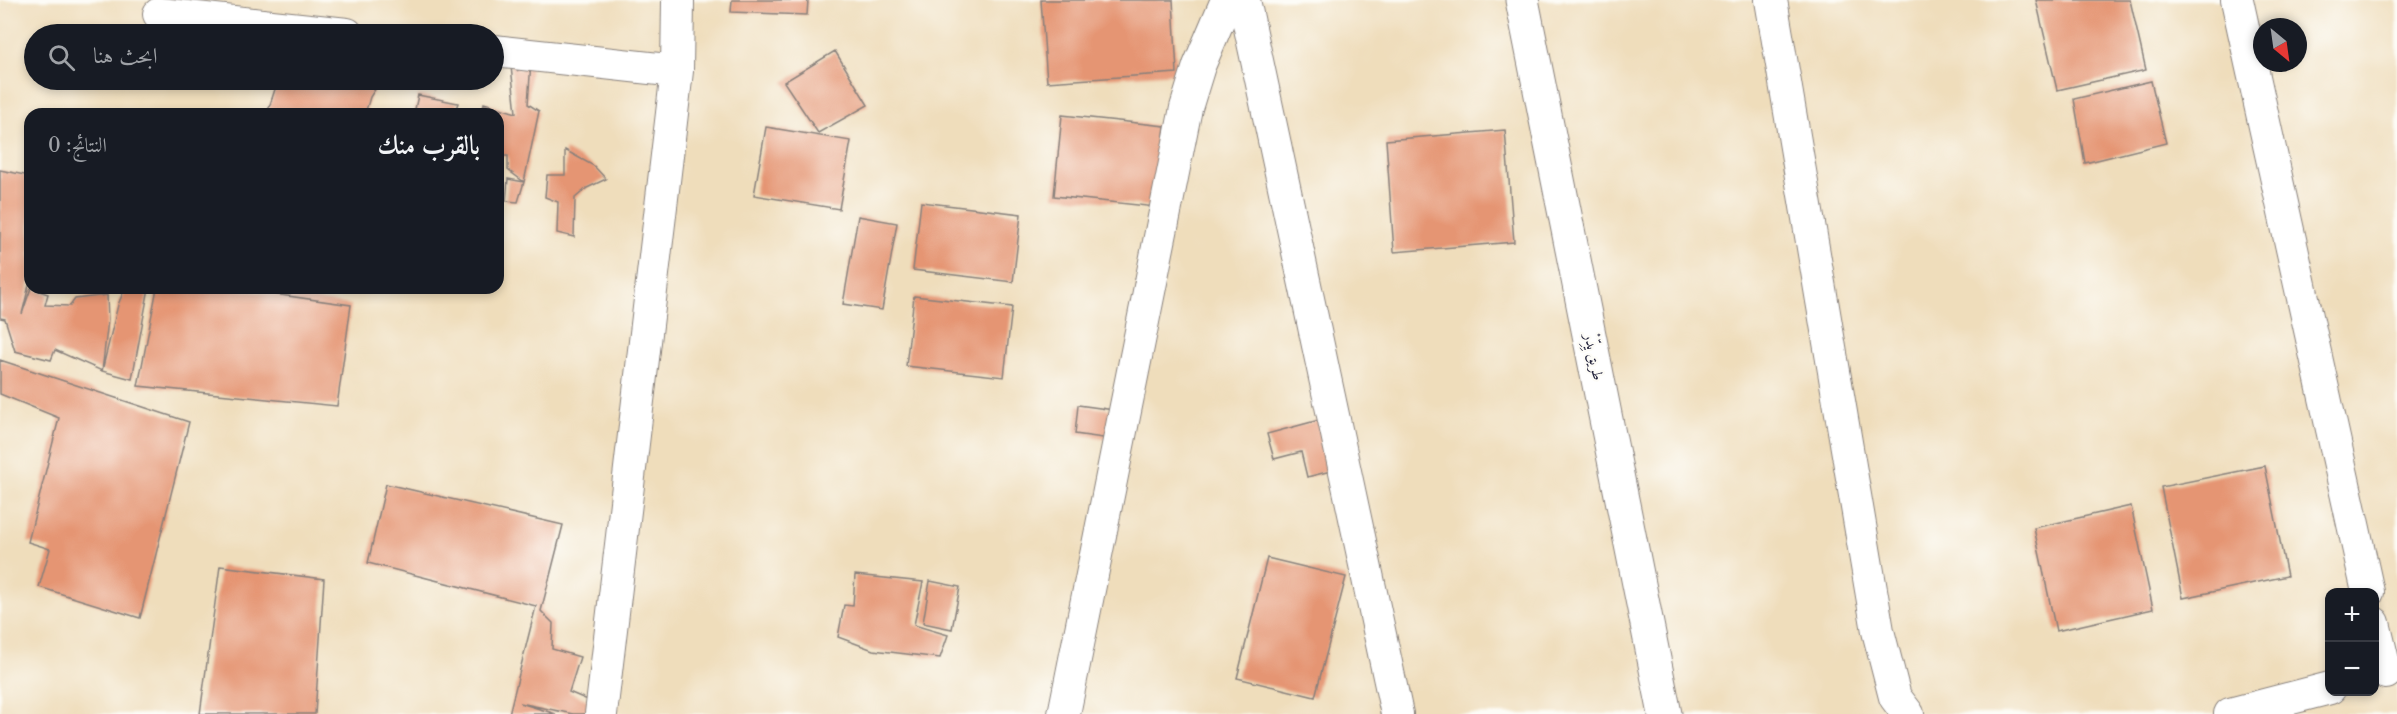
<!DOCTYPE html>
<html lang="ar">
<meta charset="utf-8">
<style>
:root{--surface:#171b24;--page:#242831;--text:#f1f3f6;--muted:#9ea1a6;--line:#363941}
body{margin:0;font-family:"Libre Caslon Text",Amiri,serif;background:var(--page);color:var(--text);direction:rtl}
.controls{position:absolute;right:18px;bottom:18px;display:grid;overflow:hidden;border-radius:12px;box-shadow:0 3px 9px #0003}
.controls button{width:54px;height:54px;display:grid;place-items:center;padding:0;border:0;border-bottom:2px solid var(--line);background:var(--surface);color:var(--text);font:30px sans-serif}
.compass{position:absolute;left:2253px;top:18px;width:54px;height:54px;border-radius:50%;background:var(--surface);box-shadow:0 3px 9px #0003;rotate:151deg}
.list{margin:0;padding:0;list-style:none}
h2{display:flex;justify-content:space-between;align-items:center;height:78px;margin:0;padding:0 24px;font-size:26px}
h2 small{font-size:20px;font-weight:400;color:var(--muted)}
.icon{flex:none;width:33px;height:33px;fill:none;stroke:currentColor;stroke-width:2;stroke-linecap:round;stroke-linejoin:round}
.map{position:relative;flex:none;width:2397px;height:714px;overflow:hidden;direction:ltr}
.search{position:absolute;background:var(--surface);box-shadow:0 3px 9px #0003;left:24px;top:24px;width:480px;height:66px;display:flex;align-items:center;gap:15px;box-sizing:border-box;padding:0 21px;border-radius:33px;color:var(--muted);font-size:22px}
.panel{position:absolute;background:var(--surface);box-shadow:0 3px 9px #0003;left:24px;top:108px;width:480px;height:186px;border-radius:18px;direction:rtl}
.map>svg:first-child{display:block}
.building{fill:#e59573}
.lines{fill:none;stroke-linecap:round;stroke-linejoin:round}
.street-casing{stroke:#88807b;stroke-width:34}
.secondary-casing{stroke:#88807b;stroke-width:35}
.street{stroke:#fff;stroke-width:32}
.secondary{stroke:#fff;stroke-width:33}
.labels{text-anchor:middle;stroke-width:4.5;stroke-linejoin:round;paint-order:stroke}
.street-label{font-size:15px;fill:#22223b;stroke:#fdfcf7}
</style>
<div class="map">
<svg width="2397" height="714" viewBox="0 0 2397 714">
<rect width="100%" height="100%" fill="#fdfcf7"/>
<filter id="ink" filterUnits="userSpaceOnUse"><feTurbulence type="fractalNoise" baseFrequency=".0167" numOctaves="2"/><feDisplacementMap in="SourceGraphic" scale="12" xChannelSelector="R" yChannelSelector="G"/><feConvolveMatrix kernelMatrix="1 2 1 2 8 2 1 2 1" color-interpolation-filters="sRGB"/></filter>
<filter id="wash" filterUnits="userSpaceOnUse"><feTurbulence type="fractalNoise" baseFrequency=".008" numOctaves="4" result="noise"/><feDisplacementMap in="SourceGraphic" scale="24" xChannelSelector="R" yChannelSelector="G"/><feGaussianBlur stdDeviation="1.35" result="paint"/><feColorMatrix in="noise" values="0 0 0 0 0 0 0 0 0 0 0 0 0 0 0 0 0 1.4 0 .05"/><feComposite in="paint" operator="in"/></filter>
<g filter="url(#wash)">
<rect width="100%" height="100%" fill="#efddbb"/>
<g id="blocks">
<path class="building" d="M 732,0 L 808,0 L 807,15 L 731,12 Z
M 1041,0 L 1173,0 L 1177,73 L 1047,82 Z
M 2036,0 L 2130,0 L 2146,70 L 2057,90 Z
M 835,51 L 868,105 L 818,133 L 784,82 Z
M 510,57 L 521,59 L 518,70 L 531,62 L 528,104 L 539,111 L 524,182 L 518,202 L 506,201 L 508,179 L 524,182 L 508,170 L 508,156 L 498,156 L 498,114 L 482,114 L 484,103 L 516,113 Z
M 278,80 L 381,80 L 370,97 L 365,114 L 267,114 Z
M 2151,81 L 2166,143 L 2085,163 L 2074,99 Z
M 418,95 L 458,103 L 454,114 L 414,114 Z
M 1062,115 L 1165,126 L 1156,207 L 1054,196 Z
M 766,127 L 851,141 L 839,209 L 754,195 Z
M 1505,130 L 1514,242 L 1394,252 L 1386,140 Z
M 565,150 L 594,166 L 606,179 L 587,188 L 575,198 L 574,237 L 557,233 L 558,202 L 545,197 L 547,175 L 565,175 Z
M 0,170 L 30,176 L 30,281 L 22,314 L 31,288 L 48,294 L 45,305 L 70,306 L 75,299 L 107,295 L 108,320 L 102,371 L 55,350 L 51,360 L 15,351 L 5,319 L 0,318 Z
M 921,202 L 1021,214 L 1013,282 L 913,270 Z
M 858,216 L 897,223 L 882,310 L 843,304 Z
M 125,288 L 149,288 L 132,379 L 102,371 L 118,305 Z
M 157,288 L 231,288 L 351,305 L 337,406 L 138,386 Z
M 914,296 L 1012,307 L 1004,377 L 906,366 Z
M 0,360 L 189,422 L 140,618 L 39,587 L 50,549 L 28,542 L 59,418 L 0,394 Z
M 1078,405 L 1114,410 L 1110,439 L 1075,434 Z
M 1323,419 L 1335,470 L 1307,477 L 1301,452 L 1274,459 L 1267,434 Z
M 2265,466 L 2287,576 L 2183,598 L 2161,487 Z
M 386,484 L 563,525 L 541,611 L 553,623 L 552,649 L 580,657 L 569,692 L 602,706 L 594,714 L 573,714 L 520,703 L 556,714 L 509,714 L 536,606 L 368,563 Z
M 2131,506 L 2153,609 L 2056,631 L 2034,528 Z
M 1267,558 L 1346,577 L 1315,697 L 1237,678 Z
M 220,566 L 324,579 L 315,714 L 200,714 Z
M 855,575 L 923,582 L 914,625 L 948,635 L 940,658 L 873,650 L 838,637 L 844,605 L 853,606 Z
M 930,581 L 960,587 L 952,629 L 923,623 Z"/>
</g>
</g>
<g filter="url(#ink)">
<use href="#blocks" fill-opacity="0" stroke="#88807b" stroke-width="1.5"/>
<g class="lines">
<g class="street-casing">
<path id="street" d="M 1244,0 L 1397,714
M 1771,0 L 1878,631 L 1895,697 L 1908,714
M 2237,0 L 2368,592
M 159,14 L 347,34
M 494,51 L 677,71
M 2374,623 L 2386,673
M 601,714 L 677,71 L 678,0
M 1064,714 L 1186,108 L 1199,66 L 1227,0
M 2230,714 L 2330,688"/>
</g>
<g class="secondary-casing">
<path id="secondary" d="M 1522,0 L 1665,714"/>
</g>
<use href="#street" class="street"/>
<use href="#secondary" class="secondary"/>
</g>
</g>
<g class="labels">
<g class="street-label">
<text transform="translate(1594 357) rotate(79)" y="5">طريق يِدِّرْ</text>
</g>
</g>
</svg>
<div class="controls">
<button>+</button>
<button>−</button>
</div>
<svg class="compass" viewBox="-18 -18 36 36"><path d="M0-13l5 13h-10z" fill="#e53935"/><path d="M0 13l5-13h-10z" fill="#9ea1a6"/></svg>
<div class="search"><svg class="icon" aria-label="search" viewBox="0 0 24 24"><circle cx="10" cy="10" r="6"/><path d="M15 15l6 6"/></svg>ابحث هنا</div>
<section class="panel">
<h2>بالقرب منك<small>النتائج: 0</small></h2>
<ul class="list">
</ul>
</section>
</div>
